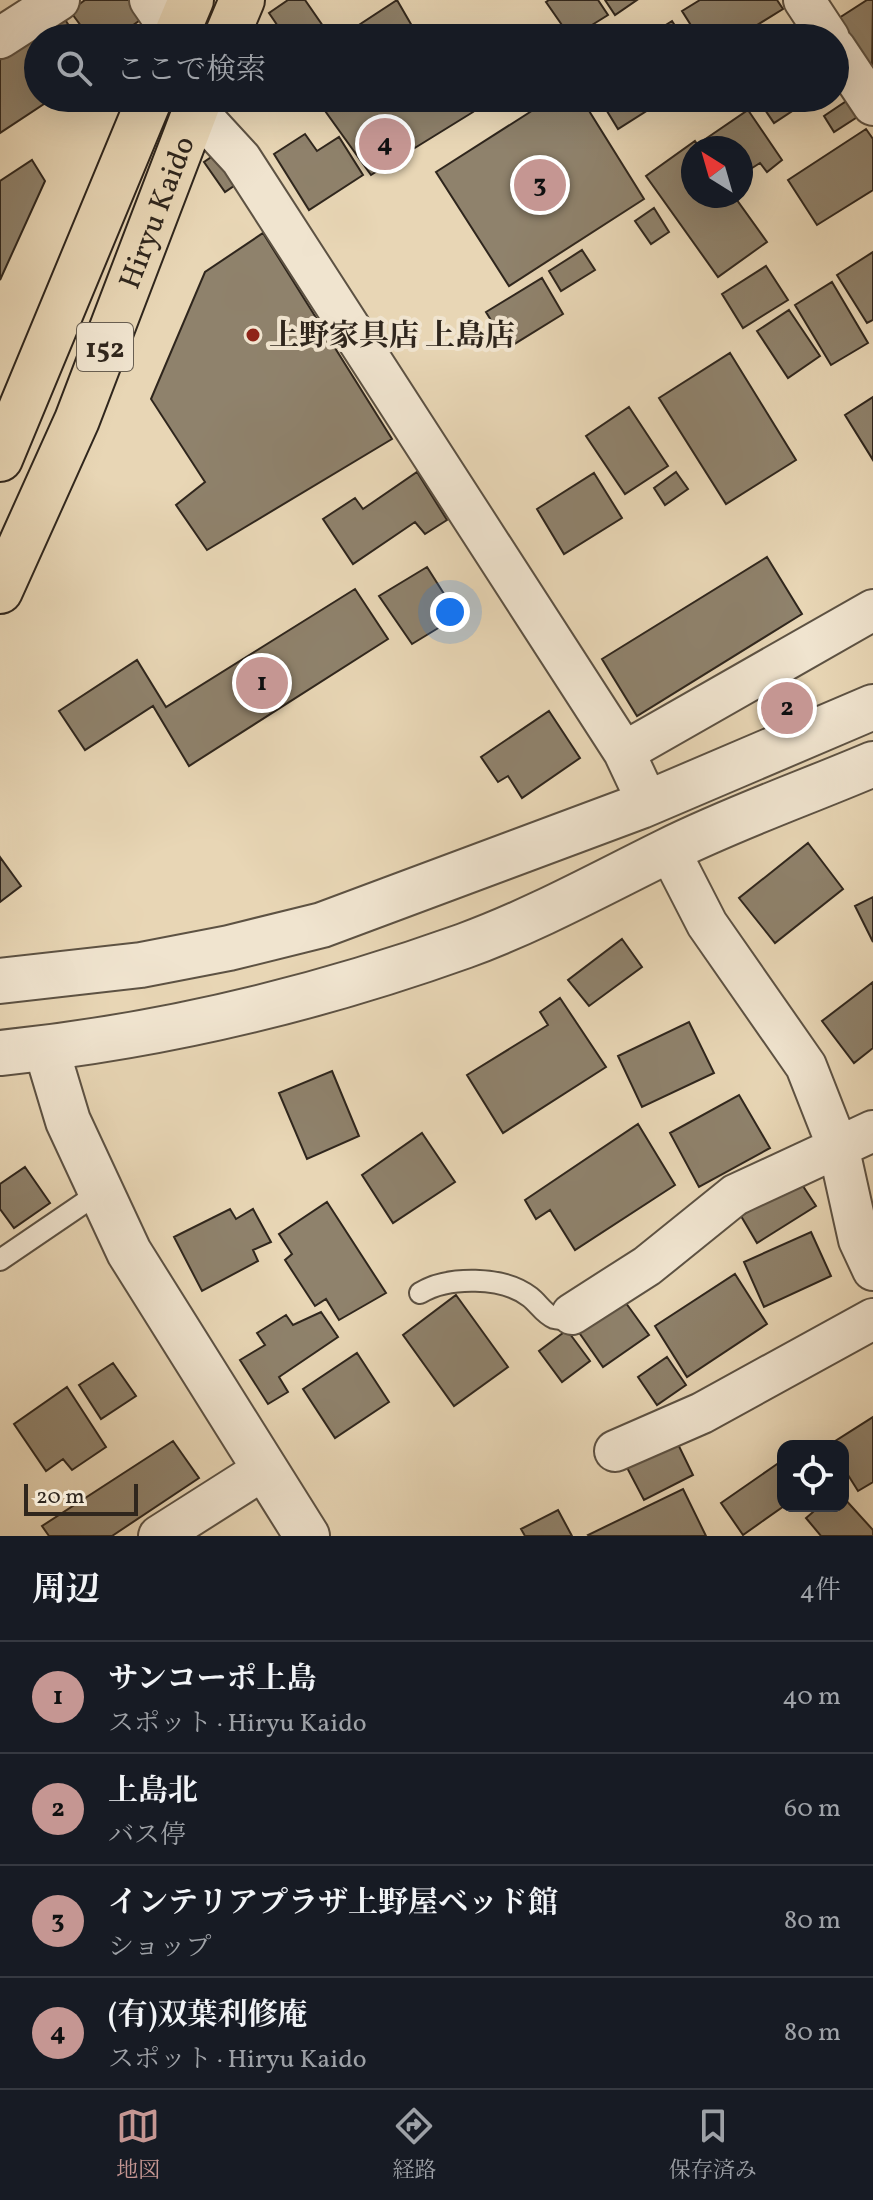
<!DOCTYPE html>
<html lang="ja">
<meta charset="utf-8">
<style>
:root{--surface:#171b24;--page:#20242c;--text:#f1f3f6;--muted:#9ea1a6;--line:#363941;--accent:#c59692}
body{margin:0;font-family:Vollkorn,"Noto Serif JP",serif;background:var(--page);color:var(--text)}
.controls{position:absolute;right:24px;bottom:24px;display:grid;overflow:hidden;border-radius:16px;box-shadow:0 8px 32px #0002}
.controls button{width:72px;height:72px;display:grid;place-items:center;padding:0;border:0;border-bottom:2px solid var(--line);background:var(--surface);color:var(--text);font:40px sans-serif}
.compass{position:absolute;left:681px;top:136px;width:72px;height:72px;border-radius:50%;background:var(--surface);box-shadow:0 8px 32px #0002;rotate:323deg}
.scale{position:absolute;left:24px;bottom:20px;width:114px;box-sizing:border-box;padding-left:8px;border:4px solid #2f261d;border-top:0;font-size:22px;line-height:28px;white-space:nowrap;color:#2f261d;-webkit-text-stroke:6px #f0e4cf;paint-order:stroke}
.you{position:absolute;left:450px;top:612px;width:28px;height:28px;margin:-20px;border:6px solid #fff;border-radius:50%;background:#1a73e8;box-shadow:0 0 0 12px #1a73e833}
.badge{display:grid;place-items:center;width:52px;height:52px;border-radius:50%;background:var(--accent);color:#111;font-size:26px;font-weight:700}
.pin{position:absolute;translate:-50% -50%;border:4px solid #fff;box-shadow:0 2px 8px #0006}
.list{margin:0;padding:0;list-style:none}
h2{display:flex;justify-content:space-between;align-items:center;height:104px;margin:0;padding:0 32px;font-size:34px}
h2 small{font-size:26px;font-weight:400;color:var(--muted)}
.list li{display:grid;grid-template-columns:52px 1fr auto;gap:24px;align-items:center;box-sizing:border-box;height:112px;padding:0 32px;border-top:2px solid var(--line)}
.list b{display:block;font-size:30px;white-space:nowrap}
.list p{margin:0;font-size:26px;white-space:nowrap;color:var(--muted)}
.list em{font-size:26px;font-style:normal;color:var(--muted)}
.icon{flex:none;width:44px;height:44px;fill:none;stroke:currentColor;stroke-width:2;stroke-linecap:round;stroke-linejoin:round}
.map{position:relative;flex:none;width:873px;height:1536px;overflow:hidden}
.search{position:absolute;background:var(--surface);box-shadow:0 8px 32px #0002;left:24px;right:24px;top:24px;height:88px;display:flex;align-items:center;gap:20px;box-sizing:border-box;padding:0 28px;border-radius:44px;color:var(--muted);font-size:30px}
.sheet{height:552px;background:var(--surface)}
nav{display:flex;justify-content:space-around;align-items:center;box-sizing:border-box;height:112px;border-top:2px solid var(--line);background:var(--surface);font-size:22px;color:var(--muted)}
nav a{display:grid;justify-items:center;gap:4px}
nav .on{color:var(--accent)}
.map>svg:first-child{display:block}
.building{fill:#8f826c;stroke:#2f261d;stroke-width:2}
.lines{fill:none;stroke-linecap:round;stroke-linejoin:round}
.service-casing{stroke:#5d5243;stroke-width:24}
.minor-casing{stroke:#5d5243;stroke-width:44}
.tertiary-casing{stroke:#5d5243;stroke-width:48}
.trunk-casing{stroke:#2f261d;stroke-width:48}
.service{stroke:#f0e4cf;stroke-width:20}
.minor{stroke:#f0e4cf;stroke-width:40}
.tertiary{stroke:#f0e4cf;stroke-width:44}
.trunk{stroke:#e8d6b5;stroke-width:44}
.poi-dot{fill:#8f2418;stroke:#f0e4cf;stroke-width:3}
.labels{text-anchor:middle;stroke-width:8;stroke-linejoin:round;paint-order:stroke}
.shield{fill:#f0e4cf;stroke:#695f52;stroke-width:2}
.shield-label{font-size:28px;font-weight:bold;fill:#2f261d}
.street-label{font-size:30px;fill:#2f261d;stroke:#f0e4cf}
.poi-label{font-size:30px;font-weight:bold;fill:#2f261d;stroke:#f0e4cf;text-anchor:start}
</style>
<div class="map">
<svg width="873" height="1536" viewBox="0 0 873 1536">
<rect width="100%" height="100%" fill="#e8d6b5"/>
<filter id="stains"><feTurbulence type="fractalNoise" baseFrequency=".0025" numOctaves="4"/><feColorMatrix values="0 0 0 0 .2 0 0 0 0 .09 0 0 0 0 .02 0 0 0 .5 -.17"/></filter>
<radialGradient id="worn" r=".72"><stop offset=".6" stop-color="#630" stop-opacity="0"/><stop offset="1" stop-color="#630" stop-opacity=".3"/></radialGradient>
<path class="building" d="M 85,0 L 130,0 L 143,18 L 115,38 L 90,38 L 70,11 Z
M 288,0 L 305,0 L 323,26 L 305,38 L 286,38 L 269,13 Z
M 397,0 L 419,38 L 339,38 Z
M 549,0 L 598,0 L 608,15 L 571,38 L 546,2 Z
M 605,0 L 637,0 L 615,15 Z
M 700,0 L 777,0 L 783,9 L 736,38 L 699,38 L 682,11 Z
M 867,0 L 873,0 L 872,68 L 839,18 Z
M 64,18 L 77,38 L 38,38 L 38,98 L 53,98 L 0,133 L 0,60 Z
M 672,21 L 683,38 L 645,38 Z
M 340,98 L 464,98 L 473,112 L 371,175 L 323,108 Z
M 552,98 L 581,98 L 644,199 L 509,286 L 436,172 Z
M 599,98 L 667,98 L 618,129 Z
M 757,98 L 812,98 L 774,123 Z
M 851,98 L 862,114 L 834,132 L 824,116 Z
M 748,110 L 782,160 L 767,172 L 760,163 L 741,175 L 741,148 L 709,148 L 704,140 Z
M 866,129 L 873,139 L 873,190 L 817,225 L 788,180 Z
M 305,134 L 317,151 L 339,137 L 363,175 L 309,210 L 274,154 Z
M 695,141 L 700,148 L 693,148 L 693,196 L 734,196 L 767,242 L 718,277 L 646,176 Z
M 223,149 L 244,179 L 225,192 L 204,162 Z
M 32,160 L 45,181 L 0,280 L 0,181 Z
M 654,208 L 669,232 L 651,244 L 635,221 Z
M 263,233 L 392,439 L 207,550 L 176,505 L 205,482 L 151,399 L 205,272 Z
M 582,250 L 595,270 L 561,291 L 549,271 Z
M 873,252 L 873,320 L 867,323 L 837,275 Z
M 766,266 L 788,300 L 743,328 L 722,294 Z
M 542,278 L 563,314 L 508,348 L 486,312 Z
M 832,282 L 868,343 L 831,365 L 795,305 Z
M 789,310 L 820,356 L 788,378 L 757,331 Z
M 730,353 L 796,460 L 726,504 L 659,398 Z
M 873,397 L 873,460 L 845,415 Z
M 629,407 L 668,466 L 625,494 L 586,436 Z
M 417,472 L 447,520 L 425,534 L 415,522 L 353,564 L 323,519 L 355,498 L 363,509 Z
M 676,472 L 688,489 L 665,505 L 654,488 Z
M 594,473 L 622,518 L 564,554 L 537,509 Z
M 767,557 L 802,614 L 637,716 L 602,659 Z
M 427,567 L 458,616 L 412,644 L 379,596 Z
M 355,589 L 388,639 L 189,766 L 153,706 L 85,750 L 59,711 L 137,660 L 166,707 Z
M 549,711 L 580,758 L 522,798 L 508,776 L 498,782 L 481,757 Z
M 808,843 L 843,889 L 775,943 L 739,898 Z
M 0,857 L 21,886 L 0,902 Z
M 873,897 L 873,942 L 855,906 Z
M 622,939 L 642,967 L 589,1006 L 568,980 Z
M 873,982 L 873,1048 L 854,1063 L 822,1021 Z
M 560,998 L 606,1067 L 503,1133 L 467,1075 L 548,1025 L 540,1012 Z
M 689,1022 L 714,1073 L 642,1107 L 618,1056 Z
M 332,1071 L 359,1136 L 307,1159 L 279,1093 Z
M 739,1095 L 770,1148 L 699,1187 L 670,1133 Z
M 638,1124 L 675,1185 L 575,1250 L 550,1210 L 536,1219 L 525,1200 Z
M 422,1133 L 455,1182 L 393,1223 L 362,1175 Z
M 25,1167 L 50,1203 L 14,1228 L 0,1209 L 0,1184 Z
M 799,1180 L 816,1206 L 757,1243 L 741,1216 Z
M 327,1202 L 386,1293 L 339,1320 L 326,1299 L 315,1306 L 285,1260 L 292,1254 L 279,1234 Z
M 230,1209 L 236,1219 L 253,1209 L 271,1242 L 253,1250 L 258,1261 L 202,1291 L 174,1237 Z
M 811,1232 L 831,1276 L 764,1307 L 744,1262 Z
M 735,1274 L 767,1324 L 687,1377 L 655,1326 Z
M 456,1295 L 508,1367 L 454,1406 L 403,1335 Z
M 623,1299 L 649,1335 L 603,1367 L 578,1331 Z
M 321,1312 L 338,1337 L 279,1377 L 288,1392 L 268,1404 L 240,1360 L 265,1345 L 257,1333 L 286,1315 L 293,1325 Z
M 567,1330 L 590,1361 L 562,1382 L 539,1351 Z
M 357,1353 L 389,1402 L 335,1438 L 303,1389 Z
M 667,1357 L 686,1385 L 657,1405 L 638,1377 Z
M 113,1363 L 136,1396 L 101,1419 L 79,1385 Z
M 67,1387 L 106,1447 L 72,1470 L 63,1459 L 46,1471 L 14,1424 Z
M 873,1417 L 873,1482 L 858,1491 L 843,1467 L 843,1446 L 829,1445 Z
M 674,1436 L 693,1475 L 644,1500 L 624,1462 Z
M 173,1441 L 199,1478 L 112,1536 L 49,1536 L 42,1526 Z
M 780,1462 L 784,1506 L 743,1535 L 721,1503 Z
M 683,1489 L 706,1536 L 589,1536 L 588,1535 Z
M 843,1497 L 873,1530 L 873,1536 L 821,1536 L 806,1518 L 820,1506 L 843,1506 Z
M 558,1510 L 572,1536 L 525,1536 L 521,1529 Z"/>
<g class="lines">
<g class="service-casing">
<path id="service" d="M 0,1260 L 100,1192
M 420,1293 C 448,1276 503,1276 530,1297 C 538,1303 544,1314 554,1318 C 561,1320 566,1317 572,1314"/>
</g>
<g class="minor-casing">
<path id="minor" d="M 150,0 L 175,36
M 804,0 L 829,38
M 0,38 L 59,0
M 835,48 L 873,105
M 195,109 L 241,159 L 624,752 L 648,803
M 624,752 L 873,610
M 669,850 L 707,924 L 806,1066 L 839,1150 L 859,1240 L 873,1270
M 572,1314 L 647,1266 L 735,1195 L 873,1131
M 615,1451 L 702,1413 L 873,1319
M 159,1536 L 266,1468"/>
</g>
<g class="tertiary-casing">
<path id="tertiary" d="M 0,981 L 141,965 L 229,948 L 322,925 L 641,806 L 873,707
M 46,1048 L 68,1121 L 129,1252 L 307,1536
M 0,1053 C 157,1037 316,999 464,946 C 535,920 600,884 667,851 C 733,818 805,793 873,764"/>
</g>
<g class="trunk-casing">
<g id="trunk">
<path d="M 175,38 L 191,0"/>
<path d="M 226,38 L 242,0"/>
<path d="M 0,459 L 150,98"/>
<path id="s1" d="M 0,591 L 77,420 L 200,98"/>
</g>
</g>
<use href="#service" class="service"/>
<use href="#minor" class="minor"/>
<use href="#tertiary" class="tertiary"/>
<use href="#trunk" class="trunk"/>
</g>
<circle class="poi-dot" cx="253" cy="335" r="8"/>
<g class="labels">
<rect class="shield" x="77" y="323" width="56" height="48" rx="6"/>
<g class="shield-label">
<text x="105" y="357">152</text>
</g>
<g class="street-label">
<text dy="10" stroke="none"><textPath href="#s1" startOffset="410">Hiryu Kaido</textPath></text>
</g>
<g class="poi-label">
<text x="269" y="345">上野家具店 上島店</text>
</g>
</g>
<rect width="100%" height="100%" filter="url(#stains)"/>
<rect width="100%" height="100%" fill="url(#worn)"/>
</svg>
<div class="controls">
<button><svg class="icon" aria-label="locate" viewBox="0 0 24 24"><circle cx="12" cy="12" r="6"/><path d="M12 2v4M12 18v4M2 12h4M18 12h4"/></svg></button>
</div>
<svg class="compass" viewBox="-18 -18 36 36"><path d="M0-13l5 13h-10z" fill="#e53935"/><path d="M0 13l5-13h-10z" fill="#9ea1a6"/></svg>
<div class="scale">20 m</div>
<div class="you"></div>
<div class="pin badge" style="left:262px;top:683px">1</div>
<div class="pin badge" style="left:787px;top:708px">2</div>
<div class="pin badge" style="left:540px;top:185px">3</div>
<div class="pin badge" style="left:385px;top:144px">4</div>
<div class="search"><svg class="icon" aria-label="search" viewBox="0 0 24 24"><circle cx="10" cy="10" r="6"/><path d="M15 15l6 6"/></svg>ここで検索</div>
</div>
<section class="sheet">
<h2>周辺<small>4件</small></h2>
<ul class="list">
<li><span class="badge">1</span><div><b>サンコーポ上島</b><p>スポット · Hiryu Kaido</p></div><em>40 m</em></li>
<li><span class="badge">2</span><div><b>上島北</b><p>バス停</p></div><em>60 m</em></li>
<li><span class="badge">3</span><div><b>インテリアプラザ上野屋ベッド館</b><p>ショップ</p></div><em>80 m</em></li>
<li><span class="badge">4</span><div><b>(有)双葉利修庵</b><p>スポット · Hiryu Kaido</p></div><em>80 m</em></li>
</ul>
</section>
<nav>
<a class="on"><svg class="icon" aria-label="map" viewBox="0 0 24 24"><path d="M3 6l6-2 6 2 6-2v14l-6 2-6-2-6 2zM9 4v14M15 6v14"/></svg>地図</a>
<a><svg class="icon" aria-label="directions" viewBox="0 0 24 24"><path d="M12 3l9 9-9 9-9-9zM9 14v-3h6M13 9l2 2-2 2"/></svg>経路</a>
<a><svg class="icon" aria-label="saved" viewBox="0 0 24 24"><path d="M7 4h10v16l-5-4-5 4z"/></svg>保存済み</a>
</nav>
